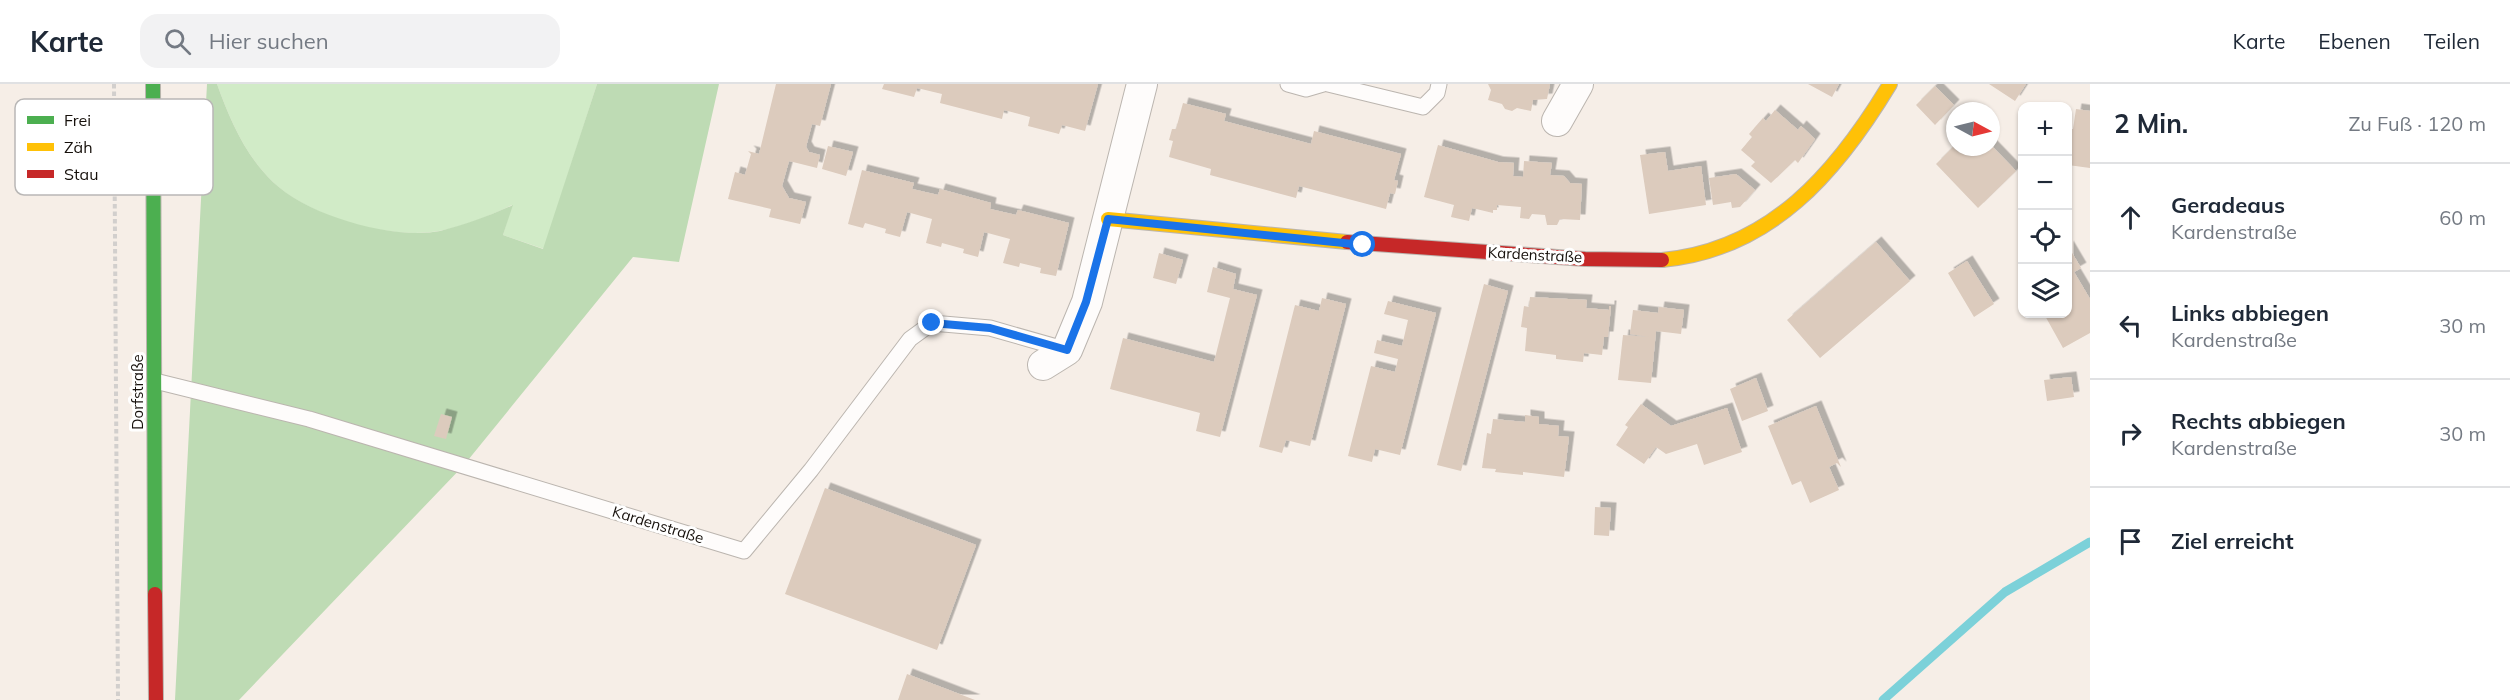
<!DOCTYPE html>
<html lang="de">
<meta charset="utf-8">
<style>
:root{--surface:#fff;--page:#f2f2f3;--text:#1f2937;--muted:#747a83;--line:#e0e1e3}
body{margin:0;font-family:Mulish,sans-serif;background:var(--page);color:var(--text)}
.controls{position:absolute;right:18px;top:18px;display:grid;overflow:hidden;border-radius:12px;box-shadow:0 2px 4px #0004}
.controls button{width:54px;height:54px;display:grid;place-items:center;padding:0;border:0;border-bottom:2px solid var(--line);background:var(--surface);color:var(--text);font:30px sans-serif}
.compass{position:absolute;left:1946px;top:18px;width:54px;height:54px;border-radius:50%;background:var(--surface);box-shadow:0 2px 4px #0004;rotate:97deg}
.stop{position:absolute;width:18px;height:18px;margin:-14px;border:4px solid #1a73e8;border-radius:50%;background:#fff}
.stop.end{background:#1a73e8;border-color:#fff;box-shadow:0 2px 6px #0008}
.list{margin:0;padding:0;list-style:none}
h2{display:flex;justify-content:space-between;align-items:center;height:78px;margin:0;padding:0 24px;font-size:26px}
h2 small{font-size:20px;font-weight:400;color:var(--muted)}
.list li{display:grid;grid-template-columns:39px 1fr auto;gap:18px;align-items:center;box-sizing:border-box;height:108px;padding:0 24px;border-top:2px solid var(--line)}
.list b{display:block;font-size:22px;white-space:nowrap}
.list p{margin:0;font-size:20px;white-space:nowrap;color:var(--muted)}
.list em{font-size:20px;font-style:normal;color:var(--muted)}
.icon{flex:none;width:33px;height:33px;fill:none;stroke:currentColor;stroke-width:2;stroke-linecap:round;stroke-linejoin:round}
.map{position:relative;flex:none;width:2090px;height:616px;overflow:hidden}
header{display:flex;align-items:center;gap:36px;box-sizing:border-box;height:84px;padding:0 30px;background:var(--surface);border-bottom:2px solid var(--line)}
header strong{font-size:28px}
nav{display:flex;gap:33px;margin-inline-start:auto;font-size:21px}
.search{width:420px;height:54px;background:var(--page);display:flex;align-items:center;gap:15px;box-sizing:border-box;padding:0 21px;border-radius:18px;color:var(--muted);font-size:22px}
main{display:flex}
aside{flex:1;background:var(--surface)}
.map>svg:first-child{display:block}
.green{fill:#d1ebc7}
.forest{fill:#bedbb4}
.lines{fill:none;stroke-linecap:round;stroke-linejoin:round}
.stream{stroke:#7cd1d9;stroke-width:9}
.building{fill:#dccbbd;filter:url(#shadow)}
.lane-casing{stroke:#bbb5af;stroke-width:17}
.street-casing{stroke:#bbb5af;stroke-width:32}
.fast-casing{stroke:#bbb5af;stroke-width:16}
.slow-casing{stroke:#bbb5af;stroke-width:16}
.jam-casing{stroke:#bbb5af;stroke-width:16}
.path{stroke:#d2cfcd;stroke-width:4;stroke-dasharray:4.5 3;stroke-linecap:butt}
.lane{stroke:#fefcfb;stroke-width:15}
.street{stroke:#fefcfb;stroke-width:30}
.fast{stroke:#4caf50;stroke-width:14}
.slow{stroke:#ffc107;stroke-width:14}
.jam{stroke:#c62828;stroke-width:14}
.route{stroke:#1a73e8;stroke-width:8}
.labels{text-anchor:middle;stroke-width:6;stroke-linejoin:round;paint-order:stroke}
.street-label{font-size:15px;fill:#16100b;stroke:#fff}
.key{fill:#fff;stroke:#b9b7b6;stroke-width:1.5}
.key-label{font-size:16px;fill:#16100b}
</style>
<header>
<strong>Karte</strong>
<div class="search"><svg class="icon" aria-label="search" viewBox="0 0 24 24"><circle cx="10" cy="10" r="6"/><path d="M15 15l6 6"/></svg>Hier suchen</div>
<nav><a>Karte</a><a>Ebenen</a><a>Teilen</a></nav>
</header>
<main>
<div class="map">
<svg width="2090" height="616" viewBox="0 0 2090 616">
<defs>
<filter id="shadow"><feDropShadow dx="5.5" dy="-5.5" stdDeviation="0" flood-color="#0004"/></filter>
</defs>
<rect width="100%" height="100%" fill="#f6eee7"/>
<path class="green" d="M 217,0 L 597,0 L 544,165 L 503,151 L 512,121 C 489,132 465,142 439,147 C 390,156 309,133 273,98 C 245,71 230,36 217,0 Z"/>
<path class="forest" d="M 207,0 L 217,0 C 230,36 245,71 273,98 C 308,132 393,156 440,147 C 465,141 489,132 513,121 L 503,151 L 543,165 L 597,0 L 719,0 L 679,178 L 633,173 L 464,381 L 239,616 L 175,616 Z"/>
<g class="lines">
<path class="stream" d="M 1883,616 L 2005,508 L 2090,458"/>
</g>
<path class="building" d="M 776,0 L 831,0 L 820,42 L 812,40 L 806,63 L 809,68 L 820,71 L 817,84 L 789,77 L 782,102 L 789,114 L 806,118 L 800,140 L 769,133 L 771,125 L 728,115 L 735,88 L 745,91 L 751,70 L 748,67 L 759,70 Z
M 884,0 L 1098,0 L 1085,47 L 1062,41 L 1059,50 L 1028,42 L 1030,33 L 1004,26 L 1002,35 L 940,19 L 942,10 L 917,4 L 914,13 L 882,5 Z
M 1488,0 L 1550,0 L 1547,15 L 1533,16 L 1531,27 L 1517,24 L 1512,27 L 1505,25 L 1502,20 L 1488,16 L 1491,6 Z
M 1808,0 L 1839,0 L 1832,13 Z
M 1989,0 L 2026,0 L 2015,17 Z
M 1935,2 L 1954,21 L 1935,41 L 1916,21 Z
M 1183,19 L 1226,30 L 1224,37 L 1311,60 L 1314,47 L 1401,70 L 1394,96 L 1398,97 L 1395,110 L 1390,109 L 1386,125 L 1299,102 L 1296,114 L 1210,91 L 1211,85 L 1169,73 L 1173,57 L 1169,56 L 1172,45 L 1176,45 Z
M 2076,25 L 2090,27 L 2090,84 L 2068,81 L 2071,63 L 2068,62 L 2069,45 L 2073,45 Z
M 1775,26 L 1798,46 L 1801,42 L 1815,55 L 1798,79 L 1795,76 L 1771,99 L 1751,82 L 1755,78 L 1741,66 L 1752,53 L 1749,50 L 1763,34 L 1766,37 Z
M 1438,61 L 1498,78 L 1514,79 L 1513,92 L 1523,93 L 1524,77 L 1552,79 L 1550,91 L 1564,92 L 1570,99 L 1582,100 L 1580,136 L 1560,135 L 1557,141 L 1547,141 L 1545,131 L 1532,130 L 1529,135 L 1520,134 L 1521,123 L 1497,121 L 1497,126 L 1493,126 L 1493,129 L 1472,124 L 1469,137 L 1451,133 L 1454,121 L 1424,113 Z
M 1955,61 L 1991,61 L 2016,87 L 1978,124 L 1936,80 Z
M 828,62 L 853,68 L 846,92 L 822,85 Z
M 1665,68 L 1668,87 L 1701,82 L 1706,121 L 1649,130 L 1640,71 Z
M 862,86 L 914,99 L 912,105 L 938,111 L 940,105 L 991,119 L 990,125 L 1016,131 L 1018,126 L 1069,139 L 1056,192 L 1040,189 L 1041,184 L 1020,179 L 1019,183 L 1003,179 L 1010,155 L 984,148 L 978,173 L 963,169 L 964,165 L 942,159 L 941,163 L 926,159 L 932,135 L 907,128 L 900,153 L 885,149 L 886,145 L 865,139 L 863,144 L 848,140 Z
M 1736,90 L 1755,106 L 1740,123 L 1732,124 L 1731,118 L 1713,121 L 1709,94 Z
M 1876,158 L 1910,197 L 1820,274 L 1787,236 Z
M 2068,162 L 2081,184 L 2074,188 L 2090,215 L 2090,249 L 2063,264 L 2044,230 L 2068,230 Z
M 1159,169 L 1183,176 L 1176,200 L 1153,194 Z
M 1967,177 L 1994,220 L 1974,233 L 1948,189 Z
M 1213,183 L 1236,190 L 1233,205 L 1257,211 L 1220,353 L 1196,347 L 1200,329 L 1110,305 L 1123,254 L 1214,278 L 1230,214 L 1207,208 Z
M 1484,200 L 1508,207 L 1461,387 L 1437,381 Z
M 1530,213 L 1587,216 L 1586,224 L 1609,226 L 1609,222 L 1611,222 L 1608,253 L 1604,253 L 1602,271 L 1584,269 L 1583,278 L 1556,275 L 1556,271 L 1525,267 L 1527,244 L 1521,243 L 1524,222 L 1529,223 Z
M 1322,214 L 1346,220 L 1310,362 L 1286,356 L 1282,369 L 1259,363 L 1295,221 L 1319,227 Z
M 1388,217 L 1436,229 L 1400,371 L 1375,365 L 1372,378 L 1348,372 L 1371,282 L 1395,288 L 1398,275 L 1374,269 L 1377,256 L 1402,262 L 1408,236 L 1384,230 Z
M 1659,223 L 1684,226 L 1681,250 L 1656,247 L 1651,299 L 1618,296 L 1623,251 L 1649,253 L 1630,250 L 1633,226 L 1658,229 Z
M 2071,293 L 2074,313 L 2047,317 L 2044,296 Z
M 1756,294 L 1768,327 L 1742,337 L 1730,305 Z
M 1641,320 L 1671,342 L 1727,324 L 1742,368 L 1704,381 L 1697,360 L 1666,370 L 1656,363 L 1644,380 L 1616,361 L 1628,343 L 1625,341 Z
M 1816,322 L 1841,383 L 1837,379 L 1829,383 L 1839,406 L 1810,419 L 1801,397 L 1792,401 L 1768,342 Z
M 441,330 L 452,333 L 446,355 L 434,352 Z
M 1525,331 L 1539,333 L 1539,340 L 1559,342 L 1558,352 L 1569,353 L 1564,393 L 1523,388 L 1523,391 L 1495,388 L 1496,385 L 1482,384 L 1487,349 L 1491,350 L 1493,335 L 1525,338 Z
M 825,404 L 976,461 L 937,566 L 785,510 Z
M 1595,423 L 1611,424 L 1609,452 L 1594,451 Z
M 907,590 L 975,616 L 898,616 Z"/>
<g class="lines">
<g class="lane-casing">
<path id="lane" d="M 1288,0 L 1306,5 L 1323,0
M 1328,0 L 1423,23 L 1437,9 L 1439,0
M 155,297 L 309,335 L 744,467 L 811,386 L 910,255 L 932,239 L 990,244 L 1067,266"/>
</g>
<g class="street-casing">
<path id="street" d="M 1557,37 L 1578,0
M 1043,281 L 1067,266 L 1087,218 L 1142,0"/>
</g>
<g class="fast-casing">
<path id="fast" d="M 153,0 L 155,510"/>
</g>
<g class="slow-casing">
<path id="slow" d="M 1108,135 L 1347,158
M 1662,176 C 1771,166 1837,88 1890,0"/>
</g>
<g class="jam-casing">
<path id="jam" d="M 1347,158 L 1585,175 L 1662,176
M 155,510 L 156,616"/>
</g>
<path class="path" d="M 114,0 L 118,616"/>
<use href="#lane" class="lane"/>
<use href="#street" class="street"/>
<use href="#fast" class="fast"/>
<use href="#slow" class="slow"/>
<use href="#jam" class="jam"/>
</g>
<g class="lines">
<path class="route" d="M 932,239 L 990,244 L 1067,266 L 1086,218 L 1108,135 L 1363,161"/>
</g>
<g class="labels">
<g class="street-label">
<text transform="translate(1535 171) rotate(3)" y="5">Kardenstraße</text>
<text transform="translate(138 308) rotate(-90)" y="5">Dorfstraße</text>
<text transform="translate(658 441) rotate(17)" y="5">Kardenstraße</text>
</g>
</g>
<rect x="15" y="15" width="198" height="96" rx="9" class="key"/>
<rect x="27" y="32" width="27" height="8" fill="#4caf50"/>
<rect x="27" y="59" width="27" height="8" fill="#ffc107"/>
<rect x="27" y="86" width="27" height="8" fill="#c62828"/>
<g class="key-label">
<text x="64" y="42">Frei</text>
<text x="64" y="69">Zäh</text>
<text x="64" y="96">Stau</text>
</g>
</svg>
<div class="controls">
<button>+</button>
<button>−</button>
<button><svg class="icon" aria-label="locate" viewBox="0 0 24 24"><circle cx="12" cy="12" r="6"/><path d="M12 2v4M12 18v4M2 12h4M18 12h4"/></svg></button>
<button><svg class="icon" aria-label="layers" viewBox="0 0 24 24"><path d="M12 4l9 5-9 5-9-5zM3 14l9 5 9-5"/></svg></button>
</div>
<svg class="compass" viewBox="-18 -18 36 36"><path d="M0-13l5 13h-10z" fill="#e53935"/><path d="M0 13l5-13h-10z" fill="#747a83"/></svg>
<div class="stop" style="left:1363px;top:161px"></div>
<div class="stop end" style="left:932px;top:239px"></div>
</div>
<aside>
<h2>2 Min.<small>Zu Fuß · 120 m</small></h2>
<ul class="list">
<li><svg class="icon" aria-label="ahead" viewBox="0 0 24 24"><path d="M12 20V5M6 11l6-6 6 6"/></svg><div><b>Geradeaus</b><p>Kardenstraße</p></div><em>60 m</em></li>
<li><svg class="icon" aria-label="left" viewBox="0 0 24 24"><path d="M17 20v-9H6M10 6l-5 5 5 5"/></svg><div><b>Links abbiegen</b><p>Kardenstraße</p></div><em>30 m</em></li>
<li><svg class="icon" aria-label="right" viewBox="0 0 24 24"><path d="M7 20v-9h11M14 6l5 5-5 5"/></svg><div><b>Rechts abbiegen</b><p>Kardenstraße</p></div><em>30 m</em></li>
<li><svg class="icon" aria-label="arrive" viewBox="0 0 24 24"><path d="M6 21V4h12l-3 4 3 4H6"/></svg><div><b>Ziel erreicht</b></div></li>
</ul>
</aside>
</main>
